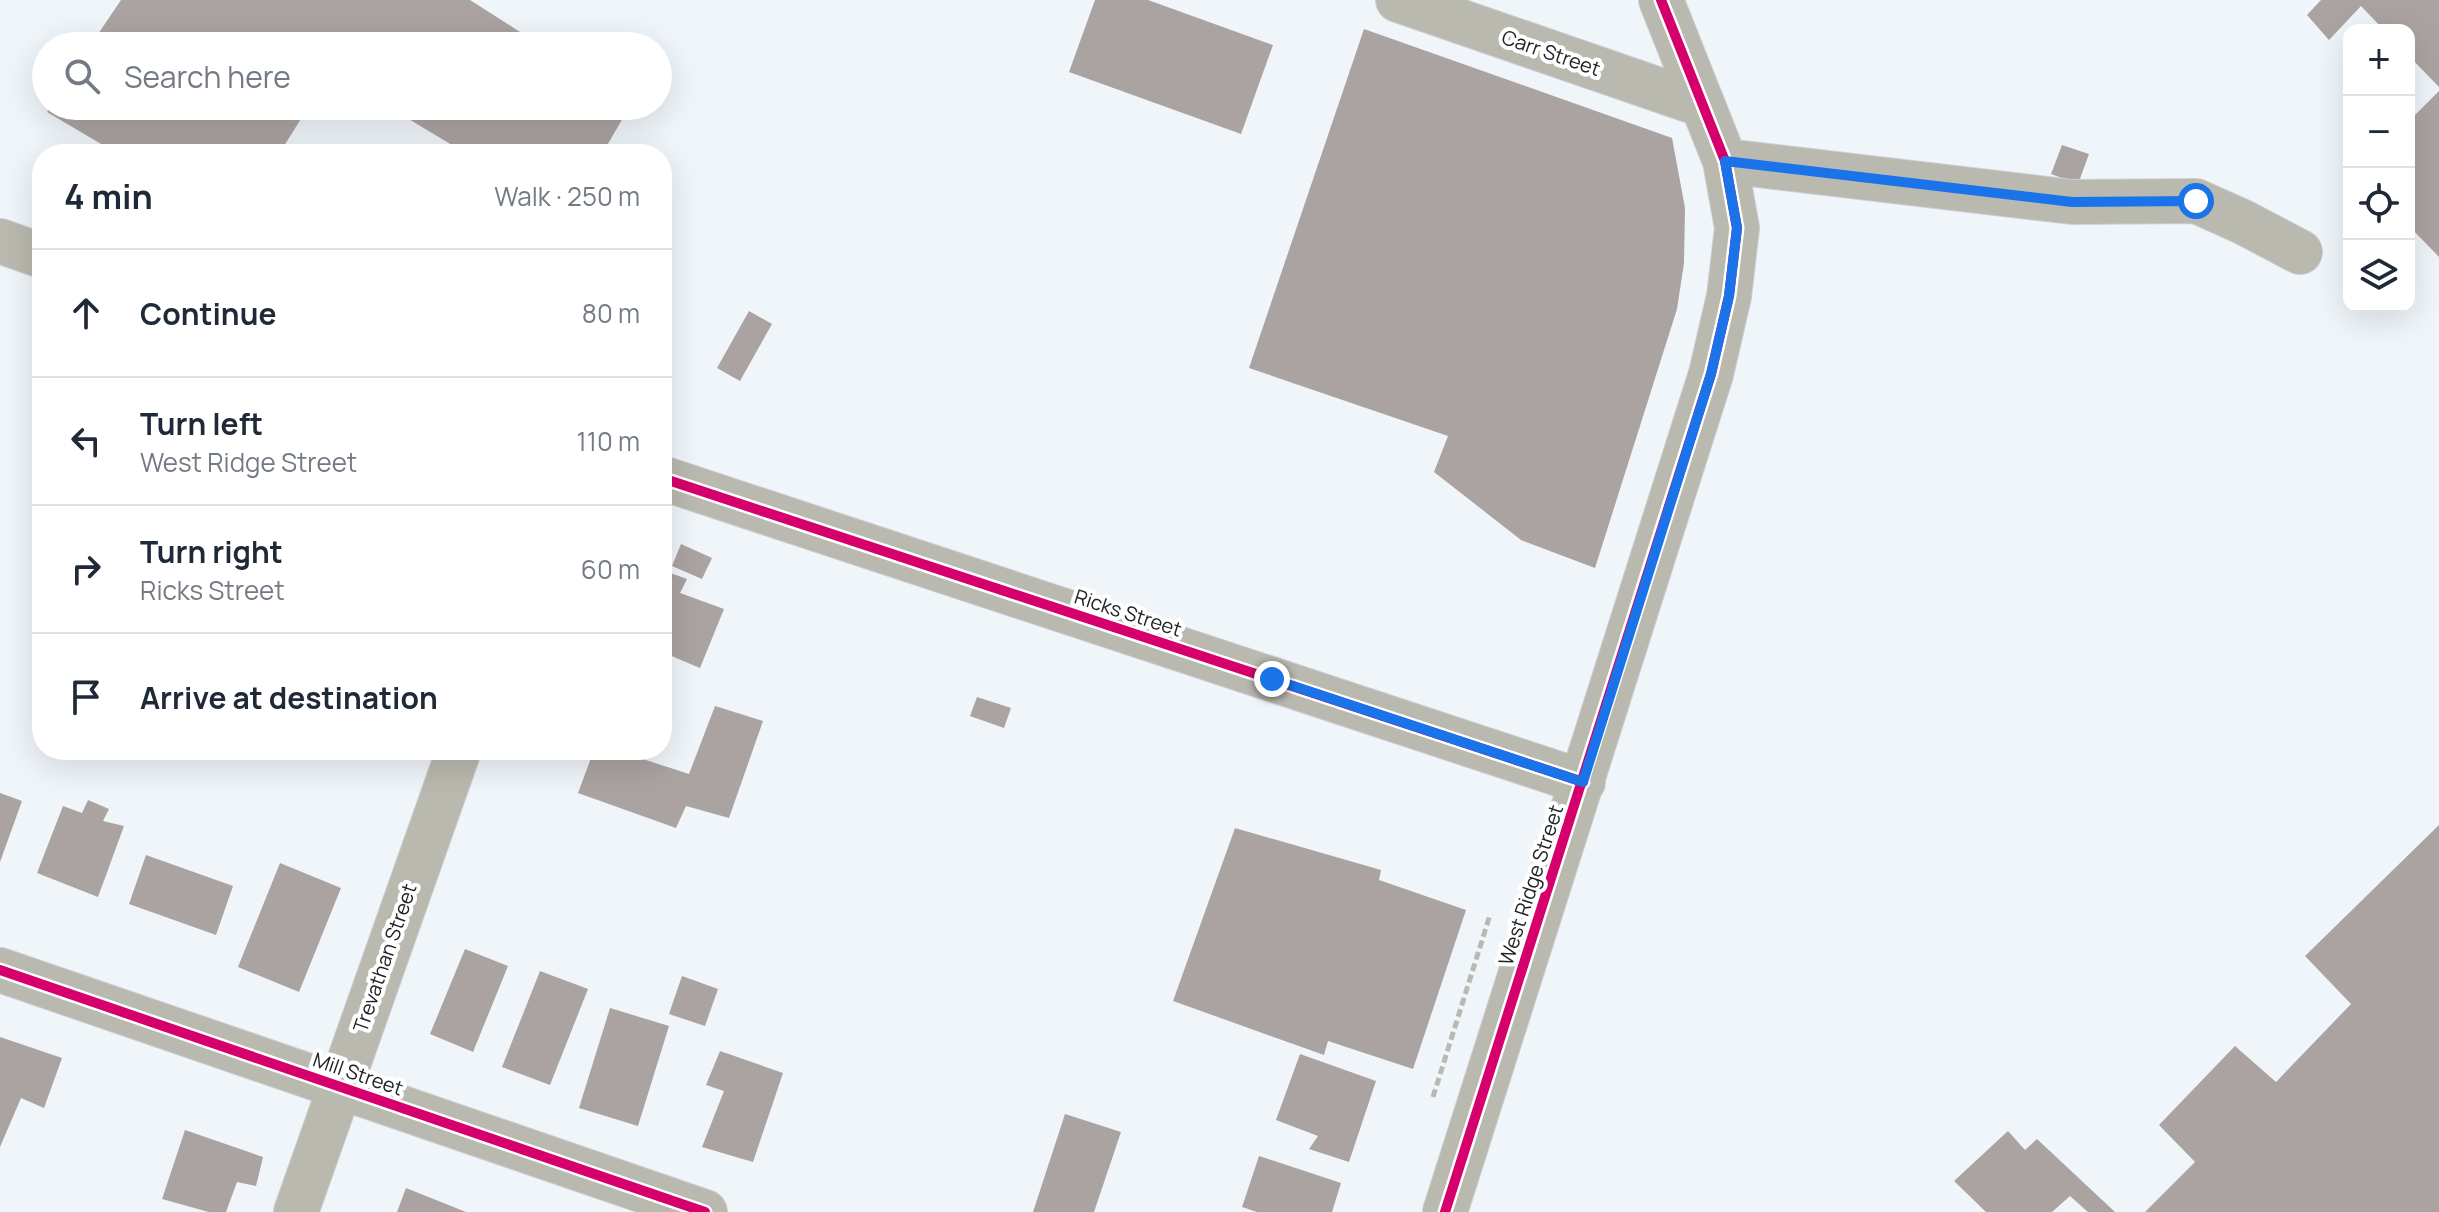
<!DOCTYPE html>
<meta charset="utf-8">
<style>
:root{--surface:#fff;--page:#f2f2f3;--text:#1f2937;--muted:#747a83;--line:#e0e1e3}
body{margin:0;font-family:Manrope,sans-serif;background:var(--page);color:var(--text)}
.controls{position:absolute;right:24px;top:24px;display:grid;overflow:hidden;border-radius:16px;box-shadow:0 8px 32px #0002}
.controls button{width:72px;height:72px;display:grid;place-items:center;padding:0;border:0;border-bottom:2px solid var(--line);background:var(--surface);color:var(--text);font:40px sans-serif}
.stop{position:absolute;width:24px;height:24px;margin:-18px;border:6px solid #1a73e8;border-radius:50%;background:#fff}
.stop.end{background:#1a73e8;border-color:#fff;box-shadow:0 2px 8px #0008}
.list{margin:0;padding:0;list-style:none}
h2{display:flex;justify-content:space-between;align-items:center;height:104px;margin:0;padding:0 32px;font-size:34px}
h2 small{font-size:26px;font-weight:400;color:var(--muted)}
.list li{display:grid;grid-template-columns:52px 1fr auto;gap:24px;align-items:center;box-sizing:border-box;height:128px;padding:0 32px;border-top:2px solid var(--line)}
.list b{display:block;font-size:30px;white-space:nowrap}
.list p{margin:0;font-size:26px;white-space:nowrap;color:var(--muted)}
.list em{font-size:26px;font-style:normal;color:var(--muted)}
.icon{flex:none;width:44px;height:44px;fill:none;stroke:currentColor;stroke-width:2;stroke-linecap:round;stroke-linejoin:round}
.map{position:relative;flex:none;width:2439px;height:1212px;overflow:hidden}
.search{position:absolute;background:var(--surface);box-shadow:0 8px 32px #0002;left:32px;top:32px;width:640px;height:88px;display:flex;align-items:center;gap:20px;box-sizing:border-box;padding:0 28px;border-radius:44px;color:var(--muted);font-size:30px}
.panel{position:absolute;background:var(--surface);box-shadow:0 8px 32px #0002;left:32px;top:144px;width:640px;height:616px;border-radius:32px}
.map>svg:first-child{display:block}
.building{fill:#aaa3a1}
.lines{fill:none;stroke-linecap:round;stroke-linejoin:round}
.minor-casing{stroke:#cbcfd3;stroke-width:46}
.path{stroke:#b9b9b4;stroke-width:5;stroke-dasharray:8 4;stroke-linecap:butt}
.minor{stroke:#bab9af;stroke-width:44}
.cycleway-casing{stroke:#fff;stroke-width:15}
.cycleway{stroke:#d6006c;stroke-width:10}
.route{stroke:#1a73e8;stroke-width:10}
.labels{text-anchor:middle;stroke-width:8;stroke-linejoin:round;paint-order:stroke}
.street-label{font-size:20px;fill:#202326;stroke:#fff}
</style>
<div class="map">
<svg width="2439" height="1212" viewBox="0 0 2439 1212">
<rect width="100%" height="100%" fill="#f0f5fa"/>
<path class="building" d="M 121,0 L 470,0 L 542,46 L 90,46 Z
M 1095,0 L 1148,0 L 1273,45 L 1241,134 L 1069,72 Z
M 2321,0 L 2439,0 L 2439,87 L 2409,56 L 2409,30 L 2384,30 L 2361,6 L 2329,40 L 2307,15 Z
M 1364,29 L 1672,138 L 1685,208 L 1684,263 L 1677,309 L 1595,568 L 1521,540 L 1434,472 L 1448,436 L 1249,368 Z
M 2439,91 L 2439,257 L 2409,226 L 2409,121 Z
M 51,106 L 309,106 L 279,154 L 118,154 L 47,112 Z
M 387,106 L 630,106 L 602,154 L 467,154 Z
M 2062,145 L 2089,154 L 2078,184 L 2051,174 Z
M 749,311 L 772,324 L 740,381 L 717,368 Z
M 681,544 L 712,558 L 702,579 L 672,566 Z
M 662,570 L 687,579 L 680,593 L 724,609 L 700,668 L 662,652 Z
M 977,697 L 1011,708 L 1004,728 L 970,716 Z
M 715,706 L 763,721 L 729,818 L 686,806 L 676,828 L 578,793 L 594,750 L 615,750 L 689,774 Z
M 0,793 L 22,801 L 0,862 Z
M 88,800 L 109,809 L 103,821 L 124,826 L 98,897 L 37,873 L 63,806 L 82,813 Z
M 2439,825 L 2439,1212 L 2145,1212 L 2195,1162 L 2159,1125 L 2235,1046 L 2276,1082 L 2351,1004 L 2305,956 Z
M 1235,828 L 1381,870 L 1379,880 L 1466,910 L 1413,1069 L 1328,1041 L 1324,1055 L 1173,1001 Z
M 146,855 L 233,886 L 216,935 L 129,904 Z
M 280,863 L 341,888 L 299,992 L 238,967 Z
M 465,949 L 508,966 L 473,1052 L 430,1034 Z
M 540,971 L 588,989 L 550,1085 L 502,1067 Z
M 682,976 L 718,989 L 705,1026 L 669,1014 Z
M 610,1008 L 669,1026 L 638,1126 L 579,1108 Z
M 0,1037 L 62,1058 L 44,1108 L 21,1098 L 0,1147 Z
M 720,1051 L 783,1073 L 753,1162 L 702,1147 L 724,1091 L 706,1085 Z
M 1300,1054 L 1376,1081 L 1349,1162 L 1309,1149 L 1318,1136 L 1276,1120 Z
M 1065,1114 L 1121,1132 L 1094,1212 L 1033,1212 Z
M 185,1130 L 263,1157 L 256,1186 L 237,1182 L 226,1212 L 209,1212 L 162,1199 Z
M 2008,1131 L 2025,1150 L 2037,1139 L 2115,1212 L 2088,1212 L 2070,1196 L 2052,1212 L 1986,1212 L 1954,1181 Z
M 1259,1156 L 1341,1183 L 1332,1212 L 1257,1212 L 1242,1207 Z
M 406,1188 L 466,1212 L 397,1212 Z"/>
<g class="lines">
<g class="minor-casing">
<path id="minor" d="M 1398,0 L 1703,105
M 1725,161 L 2072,202 L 2196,201 L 2243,222 L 2300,252
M 0,241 L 42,256
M 662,478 L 1583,782
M 0,970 L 705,1212
M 296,1212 L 459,750
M 1445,1212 L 1711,374 L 1729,296 L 1737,228 L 1725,161 L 1661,0"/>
</g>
<path class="path" d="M 1433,1097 L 1490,915"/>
<use href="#minor" class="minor"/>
<g class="cycleway-casing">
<path id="cycleway" d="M 662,478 L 1583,782
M 0,970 L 705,1212
M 1445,1212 L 1711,374 L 1729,296 L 1737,228 L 1725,161 L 1661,0"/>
</g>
<use href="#cycleway" class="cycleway"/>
</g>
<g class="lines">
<path class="route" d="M 1272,679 L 1583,782 L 1711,374 L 1729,296 L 1737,228 L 1725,161 L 2072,202 L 2196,201"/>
</g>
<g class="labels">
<g class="street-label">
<text transform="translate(1551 53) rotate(19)" y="7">Carr Street</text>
<text transform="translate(1128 613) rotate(18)" y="7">Ricks Street</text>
<text transform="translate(1531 885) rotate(-72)" y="7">West Ridge Street</text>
<text transform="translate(385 958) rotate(-71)" y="7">Trevathan Street</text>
<text transform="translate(358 1074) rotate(19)" y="7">Mill Street</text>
</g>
</g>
</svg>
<div class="controls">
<button>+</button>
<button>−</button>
<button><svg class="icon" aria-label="locate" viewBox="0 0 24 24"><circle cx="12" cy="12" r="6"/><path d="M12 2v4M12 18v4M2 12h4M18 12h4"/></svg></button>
<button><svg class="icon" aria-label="layers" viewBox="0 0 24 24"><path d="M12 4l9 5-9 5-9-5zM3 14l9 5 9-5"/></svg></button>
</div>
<div class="stop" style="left:2196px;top:201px"></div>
<div class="stop end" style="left:1272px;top:679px"></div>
<div class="search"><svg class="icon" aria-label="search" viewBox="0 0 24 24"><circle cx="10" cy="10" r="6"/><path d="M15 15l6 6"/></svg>Search here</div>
<section class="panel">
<h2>4 min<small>Walk · 250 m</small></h2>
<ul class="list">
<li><svg class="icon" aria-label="ahead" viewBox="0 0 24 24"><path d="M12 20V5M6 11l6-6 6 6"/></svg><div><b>Continue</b></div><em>80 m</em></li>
<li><svg class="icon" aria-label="left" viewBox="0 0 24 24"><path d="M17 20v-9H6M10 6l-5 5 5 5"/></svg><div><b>Turn left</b><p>West Ridge Street</p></div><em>110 m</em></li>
<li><svg class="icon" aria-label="right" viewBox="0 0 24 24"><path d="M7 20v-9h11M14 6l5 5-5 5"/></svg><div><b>Turn right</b><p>Ricks Street</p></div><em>60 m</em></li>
<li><svg class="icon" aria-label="arrive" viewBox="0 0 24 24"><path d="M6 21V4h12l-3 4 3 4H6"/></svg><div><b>Arrive at destination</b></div></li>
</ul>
</section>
</div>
